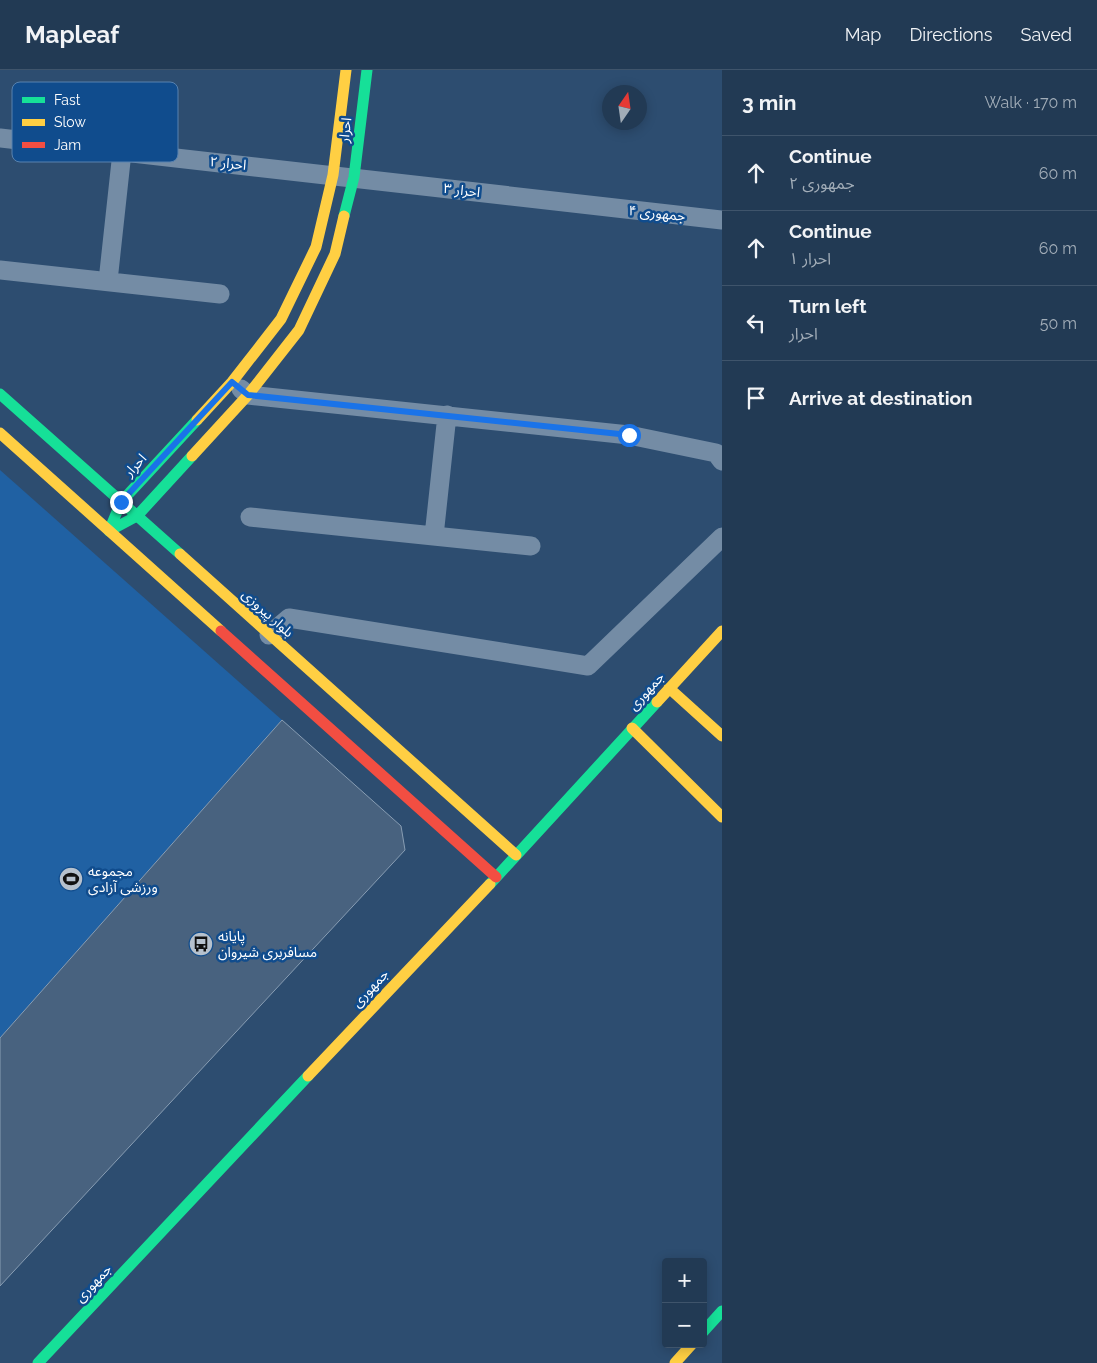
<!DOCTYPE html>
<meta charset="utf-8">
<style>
:root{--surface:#223a54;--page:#2a415a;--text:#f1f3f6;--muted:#a2adb8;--line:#3f546b}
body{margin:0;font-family:Raleway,"Noto Sans Arabic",sans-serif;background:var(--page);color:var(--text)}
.controls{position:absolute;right:15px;bottom:15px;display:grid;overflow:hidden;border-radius:5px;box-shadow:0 2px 12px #0003}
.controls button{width:45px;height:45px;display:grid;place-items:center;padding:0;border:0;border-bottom:1px solid var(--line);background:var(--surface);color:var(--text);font:25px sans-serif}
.compass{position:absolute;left:602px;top:15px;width:45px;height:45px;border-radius:50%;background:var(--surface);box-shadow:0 2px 12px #0003;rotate:13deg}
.stop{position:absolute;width:15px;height:15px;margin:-11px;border:4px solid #1a73e8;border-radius:50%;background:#fff}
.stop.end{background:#1a73e8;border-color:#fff;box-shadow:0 1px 5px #0008}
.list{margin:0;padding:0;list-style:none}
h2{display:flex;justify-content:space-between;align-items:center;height:65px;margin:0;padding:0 20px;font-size:21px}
h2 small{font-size:16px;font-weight:400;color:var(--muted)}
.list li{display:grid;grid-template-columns:32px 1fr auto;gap:15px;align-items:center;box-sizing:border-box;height:75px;padding:0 20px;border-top:1px solid var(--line)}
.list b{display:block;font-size:19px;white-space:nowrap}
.list p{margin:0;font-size:16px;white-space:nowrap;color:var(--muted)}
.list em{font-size:16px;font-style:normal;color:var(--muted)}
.icon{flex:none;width:28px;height:28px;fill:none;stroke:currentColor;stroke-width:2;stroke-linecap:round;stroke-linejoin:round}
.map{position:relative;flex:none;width:722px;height:1293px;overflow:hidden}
header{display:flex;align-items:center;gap:30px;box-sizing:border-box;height:70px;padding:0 25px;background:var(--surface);border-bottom:1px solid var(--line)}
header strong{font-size:24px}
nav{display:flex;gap:28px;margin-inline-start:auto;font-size:18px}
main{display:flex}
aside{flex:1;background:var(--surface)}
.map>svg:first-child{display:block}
.green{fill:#2061a3}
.building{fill:#48627f;stroke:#889db3}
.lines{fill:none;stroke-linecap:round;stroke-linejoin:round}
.street{stroke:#748ca5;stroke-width:19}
.fast{stroke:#16e098;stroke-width:11}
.slow{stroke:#ffcf43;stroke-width:11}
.jam{stroke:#f24e42;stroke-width:11}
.route{stroke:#1a73e8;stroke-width:6}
.labels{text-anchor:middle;stroke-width:5;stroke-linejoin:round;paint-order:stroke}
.street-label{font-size:14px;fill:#fff;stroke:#104c8d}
.poi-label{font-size:14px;fill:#fff;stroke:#104c8d;text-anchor:start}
.key{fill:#104c8d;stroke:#5882af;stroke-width:1}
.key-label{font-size:14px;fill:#fff}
</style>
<header>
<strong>Mapleaf</strong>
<nav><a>Map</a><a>Directions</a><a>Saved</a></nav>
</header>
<main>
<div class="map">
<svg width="722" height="1293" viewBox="0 0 722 1293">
<rect width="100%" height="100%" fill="#2d4d70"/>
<path class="green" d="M 0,400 L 282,650 L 0,968 Z"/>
<path class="building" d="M 282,650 L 401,756 L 405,780 L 0,1216 L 0,968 Z"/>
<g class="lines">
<path class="street" d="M 0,68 L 722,150
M 0,200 L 220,224
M 108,211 L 122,82
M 241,319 L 248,325 L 629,365 L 716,383 L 722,391
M 250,447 L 531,476
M 434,466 L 447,345
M 269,565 L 289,548 L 588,596 L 722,467"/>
<path class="fast" d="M 344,146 L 354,107 L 367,0
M 0,324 L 180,484
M 192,386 L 137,446 L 109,461 L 121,432 L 197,350
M 490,814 L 657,632
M 703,1262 L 722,1241
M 38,1293 L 308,1006"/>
<path class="slow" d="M 197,350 L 232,312 L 281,249 L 316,177 L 333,105 L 346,0
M 0,363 L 221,561
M 192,386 L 248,325 L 299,260 L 335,184 L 344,146
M 180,484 L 516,785
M 669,618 L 722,666
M 657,632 L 722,561
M 632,658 L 722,747
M 308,1006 L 490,814
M 675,1293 L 692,1274"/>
<path class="jam" d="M 221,561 L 496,807"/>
</g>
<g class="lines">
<path class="route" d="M 121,432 L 232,312 L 248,325 L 629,365"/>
</g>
<defs>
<g id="stadium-disc" transform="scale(1.25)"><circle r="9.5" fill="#b6c1cd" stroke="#104c8d"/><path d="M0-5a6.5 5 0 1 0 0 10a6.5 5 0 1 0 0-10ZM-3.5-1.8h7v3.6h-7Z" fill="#111"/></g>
<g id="bus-disc" transform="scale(1.25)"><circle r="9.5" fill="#b6c1cd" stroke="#104c8d"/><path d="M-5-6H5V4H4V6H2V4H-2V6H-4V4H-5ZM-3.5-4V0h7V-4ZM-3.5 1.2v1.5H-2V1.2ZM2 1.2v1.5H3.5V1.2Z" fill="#111"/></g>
</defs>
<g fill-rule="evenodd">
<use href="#stadium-disc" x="71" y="809"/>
<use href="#bus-disc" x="201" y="874"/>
</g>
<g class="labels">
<g class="street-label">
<text transform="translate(345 60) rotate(-83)" y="5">احرار</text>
<text transform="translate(228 93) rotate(6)" y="5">احرار ۲</text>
<text transform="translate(462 120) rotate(7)" y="5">احرار ۳</text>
<text transform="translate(657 143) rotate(6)" y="5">جمهوری ۴</text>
<text transform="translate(135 395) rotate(-47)" y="5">احرار</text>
<text transform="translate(268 543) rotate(42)" y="5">بلوار پیروزی</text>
<text transform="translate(646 621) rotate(-48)" y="5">جمهوری</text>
<text transform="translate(370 918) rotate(-47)" y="5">جمهوری</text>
<text transform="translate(93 1213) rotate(-47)" y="5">جمهوری</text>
</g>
<g class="poi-label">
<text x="88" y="806">مجموعه<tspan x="88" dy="16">ورزشی آزادی</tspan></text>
<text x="218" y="871">پایانه<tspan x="218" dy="16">مسافربری شیروان</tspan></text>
</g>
</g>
<rect x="12" y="12" width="166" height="80" rx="8" class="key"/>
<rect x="22" y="27" width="23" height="6" fill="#16e098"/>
<rect x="22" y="49" width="23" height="7" fill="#ffcf43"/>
<rect x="22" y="72" width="23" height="6" fill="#f24e42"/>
<g class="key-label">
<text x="54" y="35">Fast</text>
<text x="54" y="57">Slow</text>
<text x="54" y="80">Jam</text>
</g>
</svg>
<div class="controls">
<button>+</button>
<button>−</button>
</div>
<svg class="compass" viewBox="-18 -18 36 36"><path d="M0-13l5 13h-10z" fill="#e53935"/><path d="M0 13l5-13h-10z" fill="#a2adb8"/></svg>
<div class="stop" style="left:629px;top:365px"></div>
<div class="stop end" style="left:121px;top:432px"></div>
</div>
<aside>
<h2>3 min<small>Walk · 170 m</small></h2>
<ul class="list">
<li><svg class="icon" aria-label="ahead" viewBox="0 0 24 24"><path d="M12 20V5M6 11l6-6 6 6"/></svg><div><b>Continue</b><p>جمهوری ۲</p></div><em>60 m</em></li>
<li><svg class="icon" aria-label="ahead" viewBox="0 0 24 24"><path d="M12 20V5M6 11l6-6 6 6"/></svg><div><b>Continue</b><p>احرار ۱</p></div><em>60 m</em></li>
<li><svg class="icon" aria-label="left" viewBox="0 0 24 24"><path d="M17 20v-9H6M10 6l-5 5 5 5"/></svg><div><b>Turn left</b><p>احرار</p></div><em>50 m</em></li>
<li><svg class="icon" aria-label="arrive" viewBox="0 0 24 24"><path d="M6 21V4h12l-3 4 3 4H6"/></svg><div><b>Arrive at destination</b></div></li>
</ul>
</aside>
</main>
